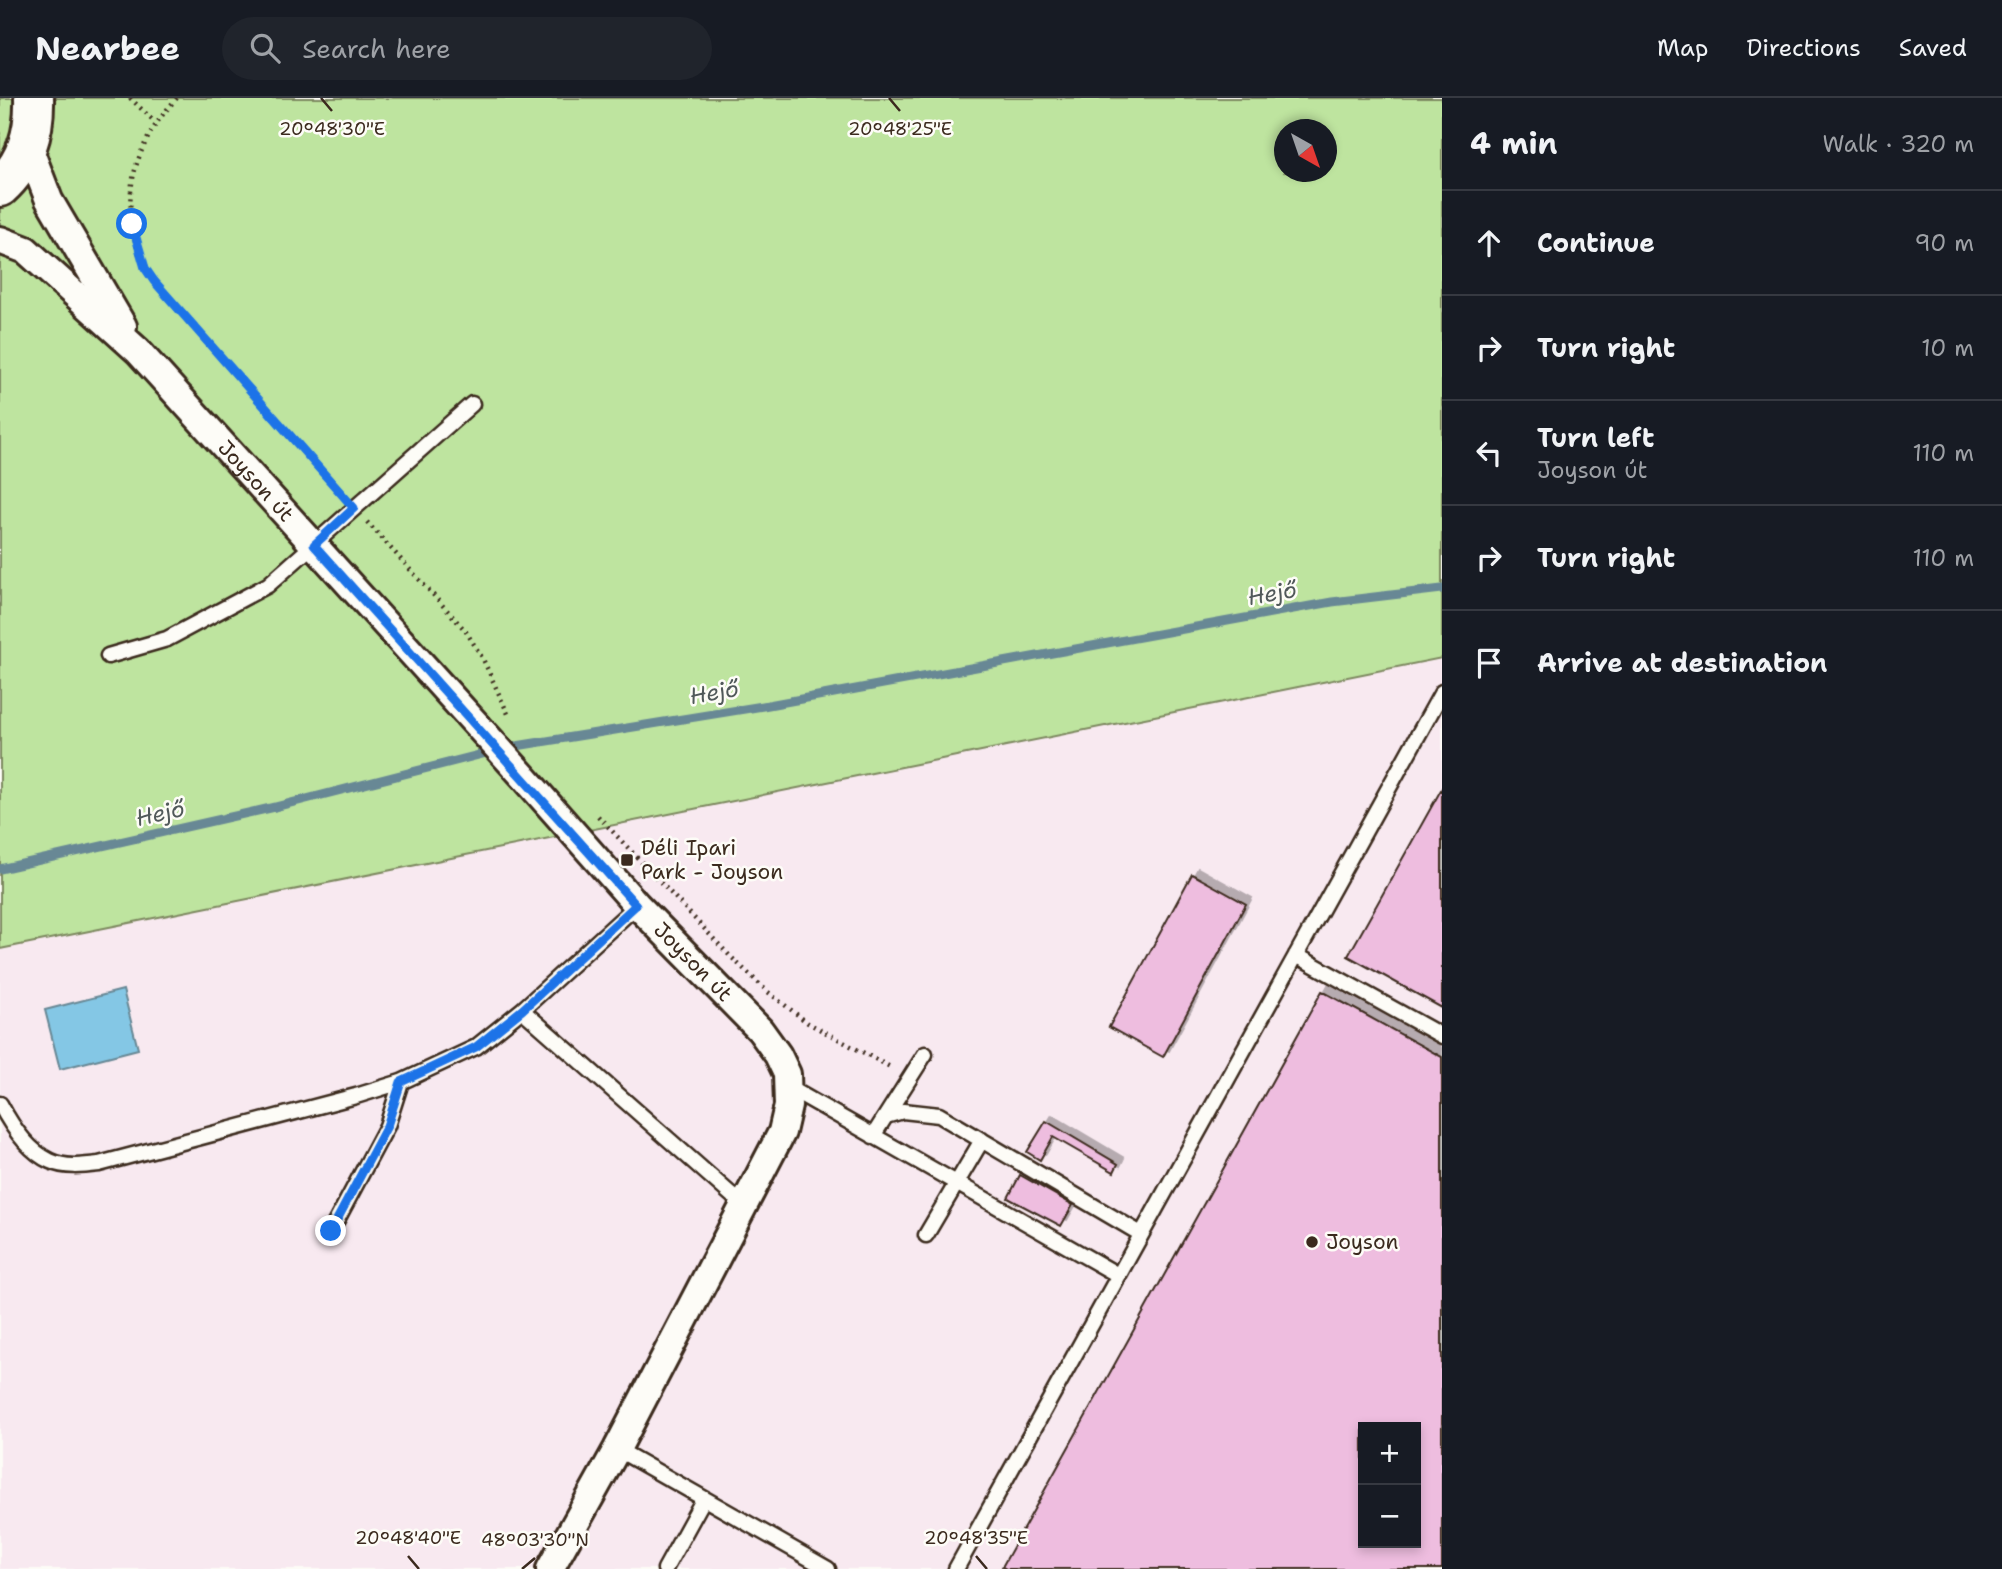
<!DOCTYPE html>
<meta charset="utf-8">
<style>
:root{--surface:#171b24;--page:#20242c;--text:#f1f3f6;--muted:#9ea1a6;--line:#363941}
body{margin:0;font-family:"Shantell Sans",sans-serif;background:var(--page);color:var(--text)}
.controls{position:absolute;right:21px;bottom:21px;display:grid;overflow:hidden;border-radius:0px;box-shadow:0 4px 10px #0003}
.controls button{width:63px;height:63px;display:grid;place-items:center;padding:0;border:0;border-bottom:2px solid var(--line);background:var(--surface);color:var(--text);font:35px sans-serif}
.compass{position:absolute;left:1274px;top:21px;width:63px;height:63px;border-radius:50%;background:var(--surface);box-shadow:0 4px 10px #0003;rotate:140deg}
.stop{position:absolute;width:21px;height:21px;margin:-16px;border:5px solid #1a73e8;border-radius:50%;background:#fff}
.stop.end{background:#1a73e8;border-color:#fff;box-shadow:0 2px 7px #0008}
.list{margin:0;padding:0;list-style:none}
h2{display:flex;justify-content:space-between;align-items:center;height:91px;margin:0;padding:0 28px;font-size:30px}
h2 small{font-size:23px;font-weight:400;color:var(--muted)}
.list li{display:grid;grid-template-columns:46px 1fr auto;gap:21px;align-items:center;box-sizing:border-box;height:105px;padding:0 28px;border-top:2px solid var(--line)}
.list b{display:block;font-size:26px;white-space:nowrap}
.list p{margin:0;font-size:23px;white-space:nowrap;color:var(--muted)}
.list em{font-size:23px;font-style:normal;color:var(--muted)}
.icon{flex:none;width:38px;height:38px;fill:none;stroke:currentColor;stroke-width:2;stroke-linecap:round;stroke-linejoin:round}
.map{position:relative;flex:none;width:1442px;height:1471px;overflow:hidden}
header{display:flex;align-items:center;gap:42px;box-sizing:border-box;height:98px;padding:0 35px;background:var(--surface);border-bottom:2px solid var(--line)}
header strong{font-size:33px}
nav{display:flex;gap:38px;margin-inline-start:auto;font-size:24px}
.search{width:490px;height:63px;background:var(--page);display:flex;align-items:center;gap:18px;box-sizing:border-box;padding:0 24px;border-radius:38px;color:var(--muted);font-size:26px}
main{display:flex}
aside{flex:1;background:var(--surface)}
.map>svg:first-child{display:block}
.built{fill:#f8e9f0;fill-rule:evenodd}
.green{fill:#bee49f;stroke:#7c875e;stroke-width:2;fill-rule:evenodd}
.water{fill:#84c7e5;stroke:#678895;stroke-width:2}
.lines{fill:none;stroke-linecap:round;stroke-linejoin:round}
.stream{stroke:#678895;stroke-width:9}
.building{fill:#eebddf;stroke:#3b2a1e;stroke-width:2;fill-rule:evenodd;filter:url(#shadow)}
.service-casing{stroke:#3b2a1e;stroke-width:19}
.minor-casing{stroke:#3b2a1e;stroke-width:32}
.primary-casing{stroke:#3b2a1e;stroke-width:44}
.path{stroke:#3b2a1e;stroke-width:4.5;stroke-dasharray:2 5;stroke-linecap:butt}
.service{stroke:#fdfcf7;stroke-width:14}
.minor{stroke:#fdfcf7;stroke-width:26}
.primary{stroke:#fdfcf7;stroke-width:38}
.route{stroke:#1a73e8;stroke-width:9}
.ticks{fill:none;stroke:#3b2a1e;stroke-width:2.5}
.poi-dot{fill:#3b2a1e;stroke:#fdfcf7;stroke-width:2.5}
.labels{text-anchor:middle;stroke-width:5;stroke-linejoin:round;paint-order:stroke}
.street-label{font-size:21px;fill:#3b2a1e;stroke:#fdfcf7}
.poi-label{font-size:21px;fill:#3b2a1e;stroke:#fdfcf7;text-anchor:start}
.water-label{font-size:23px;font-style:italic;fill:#51595a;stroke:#fdfcf7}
.ticks-label{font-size:18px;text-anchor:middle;fill:#3b2a1e;stroke:#fdfcf7;stroke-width:5;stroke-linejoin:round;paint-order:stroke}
</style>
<header>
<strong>Nearbee</strong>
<div class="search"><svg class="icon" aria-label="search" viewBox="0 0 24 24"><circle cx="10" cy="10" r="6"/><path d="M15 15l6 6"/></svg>Search here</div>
<nav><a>Map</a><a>Directions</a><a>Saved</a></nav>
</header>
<main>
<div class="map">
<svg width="1442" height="1471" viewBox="0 0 1442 1471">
<defs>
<filter id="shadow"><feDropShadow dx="6" dy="-6" stdDeviation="0" flood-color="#0004"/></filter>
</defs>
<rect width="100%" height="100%" fill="#fdfcf7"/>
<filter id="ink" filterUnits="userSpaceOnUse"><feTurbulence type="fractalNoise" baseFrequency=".0143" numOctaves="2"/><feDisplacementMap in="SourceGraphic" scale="14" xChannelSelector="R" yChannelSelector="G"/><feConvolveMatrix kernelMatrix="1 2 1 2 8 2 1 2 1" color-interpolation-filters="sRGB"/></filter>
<g filter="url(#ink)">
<path class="built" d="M 1442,560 L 1442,1471 L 0,1471 L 0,851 ZM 1363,1329 L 1416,1329 L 1416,1445 L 1363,1445 Z"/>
<path class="green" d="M 0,0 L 1442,0 L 1442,560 L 0,851 ZM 1284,32 L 1326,32 L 1326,74 L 1284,74 Z"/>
<path class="water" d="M 123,892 L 138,951 L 60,971 L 45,912 Z"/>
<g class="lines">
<path class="stream" d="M 0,771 L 275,709 L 510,649 L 763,608 L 1332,504 L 1442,491"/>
</g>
<path class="building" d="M 1442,690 L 1442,910 L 1348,858 Z
M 1192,776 L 1246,806 L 1163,959 L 1109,929 Z
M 1322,893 L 1442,959 L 1442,1471 L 1006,1471 L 1002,1469 ZM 1363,1329 L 1416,1329 L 1416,1445 L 1363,1445 Z
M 1046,1023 L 1118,1066 L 1114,1074 L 1053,1039 L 1040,1062 L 1027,1054 Z
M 1020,1077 L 1073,1107 L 1061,1128 L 1008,1100 Z"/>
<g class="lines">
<g class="service-casing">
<path id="service" d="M 108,558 L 167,541 L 268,487 L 472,306
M 1296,857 L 1442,938
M 522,912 L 744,1108
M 788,989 L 1118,1177
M 0,1006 C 11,1027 28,1053 50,1063 C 65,1070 83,1068 99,1066 L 356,998 L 401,984 L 476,949 L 522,912 L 637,807
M 886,1018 L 903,1013 L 939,1017 L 1141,1136
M 873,1038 L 925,956
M 331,1133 L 387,1028 L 401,984
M 926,1137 L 982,1042
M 617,1351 L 828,1471
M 665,1471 L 703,1402
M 956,1471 L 1442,594"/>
</g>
<g class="minor-casing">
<g id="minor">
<path d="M 28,47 L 49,102 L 123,228"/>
<path id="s1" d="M 0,142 L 26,152 L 138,253 L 524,679 L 637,807 L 760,932 L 778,957 L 787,976 L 788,1008 L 782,1034 L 617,1351 L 550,1471"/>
</g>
</g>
<g class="primary-casing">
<path id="primary" d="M 0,89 C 26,66 35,33 34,0"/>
</g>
<path class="path" d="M 130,0 L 155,24
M 177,0 C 128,52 113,120 154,183 L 342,396
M 367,424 L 465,532 L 482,559 L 509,618
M 598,718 L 729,857 L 768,894 L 808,925 L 892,970"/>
<use href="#service" class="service"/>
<use href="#minor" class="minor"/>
<use href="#primary" class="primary"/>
</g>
</g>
<g class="lines" filter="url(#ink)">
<path class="route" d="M 132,126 L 145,170 L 154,183 L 354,410 L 314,447 L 636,807 L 522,912 L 476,949 L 401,984 L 387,1028 L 331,1133"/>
</g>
<path class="ticks" d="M 321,0 L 332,13M 889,0 L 900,13M 408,1458 L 419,1471M 976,1458 L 987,1471M 522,1471 L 535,1460"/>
<g class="poi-dot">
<rect x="620" y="755" width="14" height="14" rx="3.5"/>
<circle cx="1312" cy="1144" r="7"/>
</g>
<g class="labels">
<g class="street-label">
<text dy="7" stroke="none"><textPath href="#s1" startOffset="354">Joyson út</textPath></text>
<text dy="7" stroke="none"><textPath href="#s1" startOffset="1004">Joyson út</textPath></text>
</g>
<g class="poi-label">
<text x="641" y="757">Déli Ipari<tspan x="641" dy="24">Park - Joyson</tspan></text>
<text x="1326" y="1151">Joyson</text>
</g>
<g class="water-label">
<text transform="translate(1272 495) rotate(-10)" y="8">Hejő</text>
<text transform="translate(714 594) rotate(-10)" y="8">Hejő</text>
<text transform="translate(160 715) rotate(-13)" y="8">Hejő</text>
</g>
</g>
<g class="ticks-label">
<text x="332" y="37">20°48'30"E</text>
<text x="900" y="37">20°48'25"E</text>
<text x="408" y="1446">20°48'40"E</text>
<text x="976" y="1446">20°48'35"E</text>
<text x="535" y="1448">48°03'30"N</text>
</g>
</svg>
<div class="controls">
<button>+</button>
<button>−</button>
</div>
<svg class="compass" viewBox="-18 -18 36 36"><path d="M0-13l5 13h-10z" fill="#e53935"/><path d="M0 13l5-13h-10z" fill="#9ea1a6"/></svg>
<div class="stop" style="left:132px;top:126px"></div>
<div class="stop end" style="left:331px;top:1133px"></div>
</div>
<aside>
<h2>4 min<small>Walk · 320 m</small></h2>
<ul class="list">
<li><svg class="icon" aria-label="ahead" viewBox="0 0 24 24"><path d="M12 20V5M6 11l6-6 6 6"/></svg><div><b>Continue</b></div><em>90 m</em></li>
<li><svg class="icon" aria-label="right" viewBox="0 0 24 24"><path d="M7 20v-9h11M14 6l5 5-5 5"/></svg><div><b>Turn right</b></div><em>10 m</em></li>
<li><svg class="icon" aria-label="left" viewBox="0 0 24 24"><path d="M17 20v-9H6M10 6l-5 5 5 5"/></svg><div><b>Turn left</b><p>Joyson út</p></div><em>110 m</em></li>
<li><svg class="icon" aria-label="right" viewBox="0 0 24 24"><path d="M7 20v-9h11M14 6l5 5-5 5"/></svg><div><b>Turn right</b></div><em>110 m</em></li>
<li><svg class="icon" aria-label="arrive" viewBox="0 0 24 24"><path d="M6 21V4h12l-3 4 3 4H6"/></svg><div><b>Arrive at destination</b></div></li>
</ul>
</aside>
</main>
